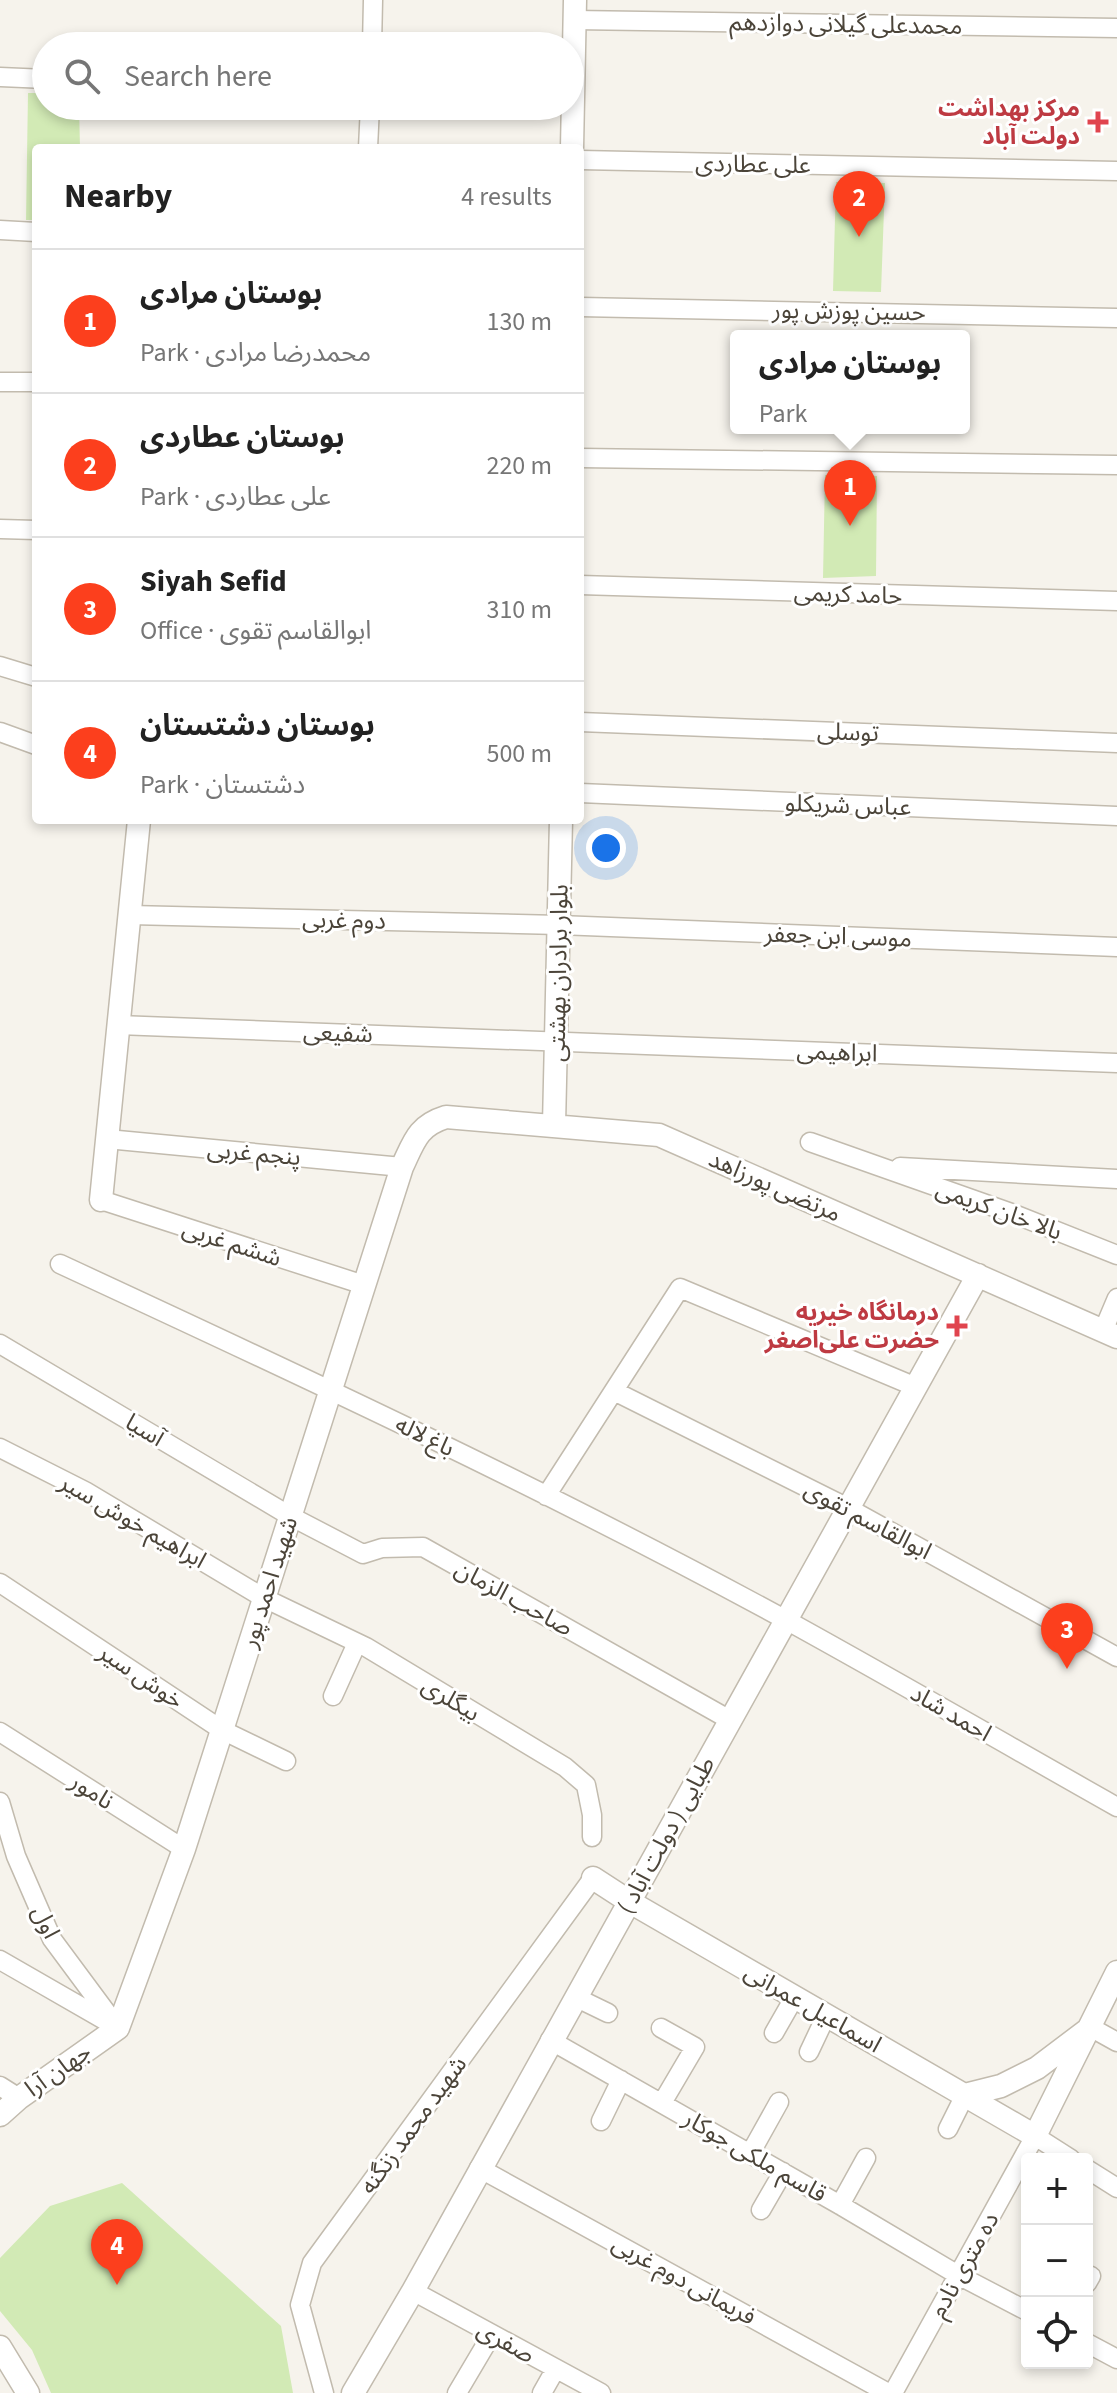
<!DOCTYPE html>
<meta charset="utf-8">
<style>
:root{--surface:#fff;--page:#f2f2f2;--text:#222;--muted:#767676;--line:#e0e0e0;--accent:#fc3f1d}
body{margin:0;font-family:"Source Sans 3","Noto Sans Arabic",sans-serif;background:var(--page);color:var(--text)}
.controls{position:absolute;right:24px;bottom:24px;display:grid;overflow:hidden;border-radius:8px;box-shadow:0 4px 12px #0003}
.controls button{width:72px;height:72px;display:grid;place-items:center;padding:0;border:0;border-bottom:2px solid var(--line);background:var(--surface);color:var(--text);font:40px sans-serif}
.you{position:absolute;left:606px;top:848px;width:28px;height:28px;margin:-20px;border:6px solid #fff;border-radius:50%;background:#1a73e8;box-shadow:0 0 0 12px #1a73e833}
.badge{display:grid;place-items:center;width:52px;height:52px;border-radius:50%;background:var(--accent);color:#fff;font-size:26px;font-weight:700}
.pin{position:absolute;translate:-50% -66px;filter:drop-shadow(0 2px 4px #0008)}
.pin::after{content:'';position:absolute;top:42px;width:28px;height:24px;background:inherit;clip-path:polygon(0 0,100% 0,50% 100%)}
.popup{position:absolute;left:730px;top:330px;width:240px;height:104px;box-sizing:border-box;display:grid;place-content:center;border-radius:8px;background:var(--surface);filter:drop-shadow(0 2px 6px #0005);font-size:26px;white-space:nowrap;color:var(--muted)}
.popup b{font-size:30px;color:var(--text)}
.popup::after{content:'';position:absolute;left:50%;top:100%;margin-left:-16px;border:16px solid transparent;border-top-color:var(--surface)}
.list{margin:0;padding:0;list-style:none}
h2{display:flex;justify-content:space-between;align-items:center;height:104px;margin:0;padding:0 32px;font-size:34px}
h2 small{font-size:26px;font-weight:400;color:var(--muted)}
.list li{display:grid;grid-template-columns:52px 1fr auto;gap:24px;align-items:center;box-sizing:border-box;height:144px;padding:0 32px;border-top:2px solid var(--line)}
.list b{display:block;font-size:30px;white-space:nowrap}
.list p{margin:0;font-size:26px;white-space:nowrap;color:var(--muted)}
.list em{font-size:26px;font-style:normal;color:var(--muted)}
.icon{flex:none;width:44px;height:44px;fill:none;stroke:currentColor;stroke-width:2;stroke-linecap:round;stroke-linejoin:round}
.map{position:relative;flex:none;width:1117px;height:2393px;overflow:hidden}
.search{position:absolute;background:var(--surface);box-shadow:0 4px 12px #0003;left:32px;top:32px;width:552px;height:88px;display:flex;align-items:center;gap:20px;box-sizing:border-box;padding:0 28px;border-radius:44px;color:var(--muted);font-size:30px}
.panel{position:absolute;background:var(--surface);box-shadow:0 4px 12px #0003;left:32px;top:144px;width:552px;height:680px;border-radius:8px}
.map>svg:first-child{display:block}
.green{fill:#d2eab5}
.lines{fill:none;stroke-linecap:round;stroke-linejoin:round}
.minor-casing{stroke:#c2bbae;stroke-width:21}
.tertiary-casing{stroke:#c2bbae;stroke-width:25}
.minor{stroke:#fff;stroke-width:18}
.tertiary{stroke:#fff;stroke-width:22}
.health-dot{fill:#e0444e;stroke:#fff;stroke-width:3}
.labels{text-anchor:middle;stroke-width:6;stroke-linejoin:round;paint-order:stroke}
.street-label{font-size:24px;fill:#4b4439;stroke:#fff}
.health-label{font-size:24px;font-weight:bold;fill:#be3a42;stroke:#fff;text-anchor:end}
</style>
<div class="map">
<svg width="1117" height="2393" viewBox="0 0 1117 2393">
<rect width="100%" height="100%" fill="#f6f3ec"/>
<path class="green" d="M 28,93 L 46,93 L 46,106 L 79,106 L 80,148 L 36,148 L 36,220 L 26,220 Z
M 836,182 L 885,183 L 881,292 L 833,291 Z
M 825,475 L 877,476 L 876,576 L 823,578 Z
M 122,2183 L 281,2326 L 293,2393 L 51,2393 L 32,2350 L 0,2311 L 0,2258 L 50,2206 Z"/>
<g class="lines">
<g class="minor-casing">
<path id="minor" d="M 574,20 L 1117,28
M 372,46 L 373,0
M 0,77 L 46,79
M 368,148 L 370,106
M 580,160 L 1117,171
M 0,230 L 36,232
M 580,307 L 1117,318
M 0,382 L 36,382
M 580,458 L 1117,465
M 0,529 L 36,530
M 580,585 L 1117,601
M 0,666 L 36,677
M 580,722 L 1117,743
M 0,732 L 36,745
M 580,793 L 1117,816
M 130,915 L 559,925 L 1117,947
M 118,1025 L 1117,1063
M 107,1139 L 402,1167
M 810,1142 L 1014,1214 L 1117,1255
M 900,1167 L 1117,1179
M 101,1200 L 364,1285
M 60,1264 C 304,1377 549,1491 786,1620 C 897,1681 1007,1745 1117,1807
M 1103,1331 L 1117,1298
M 0,1344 L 290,1516 L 363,1554 L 382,1548 L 423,1547 L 730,1720
M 614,1391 L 848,1508 L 1117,1657
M 0,1448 L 85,1491 L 264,1598 L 366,1647 L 565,1767 L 586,1785 L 592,1815 L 592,1837
M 546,1496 L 680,1288 L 916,1387
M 0,1583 L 222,1730 L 286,1761
M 333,1696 L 357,1643
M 0,1732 L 184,1849
M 0,1802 L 16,1856 L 52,1939 L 118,2028
M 0,1960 L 113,2025
M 575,1997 L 608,2013
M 1090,2027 L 1117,2042
M 661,2028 L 695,2047 L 662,2103
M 774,2033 L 794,1998
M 550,2040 L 840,2205 L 958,2275 L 1027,2311
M 809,2052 L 826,2016
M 0,2086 L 19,2098
M 601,2121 L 621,2080
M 948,2129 L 965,2095
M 750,2154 L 779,2102
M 479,2168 L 888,2393
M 1087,2169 L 1117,2188
M 840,2205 L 866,2158
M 761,2210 L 783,2172
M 1087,2283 L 1091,2276
M 413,2291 L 601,2393
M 1087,2343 L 1117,2359
M 324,2393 L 300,2305 L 312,2263 L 593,1878
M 457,2393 L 492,2334
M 542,2393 L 555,2370
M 893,2393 L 1035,2136 L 1071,2159"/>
</g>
<g class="tertiary-casing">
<path id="tertiary" d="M 572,148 L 575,0
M 554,1125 L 561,820
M 101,1200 L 139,820
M 593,1878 L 630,1902 L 1035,2136 L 1117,1972
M 965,2095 L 1001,2086 L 1037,2068 L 1086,2031
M 0,2115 L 19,2098 L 118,2028 L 184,1849 L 402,1167 C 414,1142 417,1126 446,1117 L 659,1135 L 1117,1337
M 0,2347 L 28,2393
M 353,2393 L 413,2291 L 978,1275"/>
</g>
<use href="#minor" class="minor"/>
<use href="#tertiary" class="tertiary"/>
</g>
<g class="health-dot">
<path d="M1094 110h8v8h8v8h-8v8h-8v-8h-8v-8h8z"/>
<path d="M953 1314h8v8h8v8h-8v8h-8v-8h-8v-8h8z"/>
</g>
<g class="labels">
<g class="street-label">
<text transform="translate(846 24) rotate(1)" y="8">محمدعلی گیلانی دوازدهم</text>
<text transform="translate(753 164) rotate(1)" y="8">علی عطاردی</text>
<text transform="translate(849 311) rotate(1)" y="8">حسین پوزش پور</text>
<text transform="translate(848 594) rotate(2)" y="8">حامد کریمی</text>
<text transform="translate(848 732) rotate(2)" y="8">توسلی</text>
<text transform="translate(848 805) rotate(2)" y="8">عباس شریکلو</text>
<text transform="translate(344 920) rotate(1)" y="8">دوم غربی</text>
<text transform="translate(838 936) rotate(2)" y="8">موسی ابن جعفر</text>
<text transform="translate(558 973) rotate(-89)" y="8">بلوار برادران بهشتی</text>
<text transform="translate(338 1033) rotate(2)" y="8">شفیعی</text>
<text transform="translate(837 1052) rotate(2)" y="8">ابراهیمی</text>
<text transform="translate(254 1153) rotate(5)" y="8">پنجم غربی</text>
<text transform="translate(775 1186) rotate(24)" y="8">مرتضی پورزاهد</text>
<text transform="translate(999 1210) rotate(20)" y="8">بالا خان کریمی</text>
<text transform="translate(232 1243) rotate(18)" y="8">ششم غربی</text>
<text transform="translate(145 1430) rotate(31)" y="8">آسیا</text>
<text transform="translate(425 1436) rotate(26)" y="8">باغ لاله</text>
<text transform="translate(868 1520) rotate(28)" y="8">ابوالقاسم تقوی</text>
<text transform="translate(133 1521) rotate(30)" y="8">ابراهیم خوش سیر</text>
<text transform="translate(269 1582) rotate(-72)" y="8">شهید احمد پور</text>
<text transform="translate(514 1598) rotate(29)" y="8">صاحب الزمان</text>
<text transform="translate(141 1676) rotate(34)" y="8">خوش سیر</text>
<text transform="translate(451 1699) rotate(31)" y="8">بیگلری</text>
<text transform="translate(951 1713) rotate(30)" y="8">احمد شاد</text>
<text transform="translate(92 1791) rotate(33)" y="8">نامور</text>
<text transform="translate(666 1835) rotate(-61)" y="8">طبایی ( دولت آباد )</text>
<text transform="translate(46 1922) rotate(64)" y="8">اول</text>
<text transform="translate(813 2008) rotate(30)" y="8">اسماعیل عمرانی</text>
<text transform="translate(58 2070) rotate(-35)" y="8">جهان آرا</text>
<text transform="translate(413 2125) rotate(-54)" y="8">شهید محمد زنگنه</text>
<text transform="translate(755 2156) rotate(30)" y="8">قاسم ملکی جوکار</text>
<text transform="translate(964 2265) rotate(-61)" y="8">ده متری نادم</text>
<text transform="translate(684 2280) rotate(29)" y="8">فریمانی دوم غربی</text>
<text transform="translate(506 2342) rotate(29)" y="8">صفری</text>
</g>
<g class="health-label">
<text x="1080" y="116">مرکز بهداشت<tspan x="1080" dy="28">دولت آباد</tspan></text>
<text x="939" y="1320">درمانگاه خیریه<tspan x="939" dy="28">حضرت علی‌اصغر</tspan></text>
</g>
</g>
</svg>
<div class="controls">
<button>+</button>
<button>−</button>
<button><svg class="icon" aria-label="locate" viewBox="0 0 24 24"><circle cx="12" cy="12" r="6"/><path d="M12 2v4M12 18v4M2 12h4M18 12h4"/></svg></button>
</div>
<div class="you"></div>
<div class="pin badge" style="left:850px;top:526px">1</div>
<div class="popup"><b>بوستان مرادی</b>Park</div>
<div class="pin badge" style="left:859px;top:237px">2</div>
<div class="pin badge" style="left:1067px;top:1669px">3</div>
<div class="pin badge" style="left:117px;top:2285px">4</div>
<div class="search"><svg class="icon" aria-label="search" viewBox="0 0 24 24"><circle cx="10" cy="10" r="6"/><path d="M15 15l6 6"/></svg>Search here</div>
<section class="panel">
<h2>Nearby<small>4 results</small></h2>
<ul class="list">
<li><span class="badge">1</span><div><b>بوستان مرادی</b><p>Park · محمدرضا مرادی</p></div><em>130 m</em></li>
<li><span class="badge">2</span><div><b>بوستان عطاردی</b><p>Park · علی عطاردی</p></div><em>220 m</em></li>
<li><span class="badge">3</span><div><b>Siyah Sefid</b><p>Office · ابوالقاسم تقوی</p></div><em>310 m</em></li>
<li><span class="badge">4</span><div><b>بوستان دشتستان</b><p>Park · دشتستان</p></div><em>500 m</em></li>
</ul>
</section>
</div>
